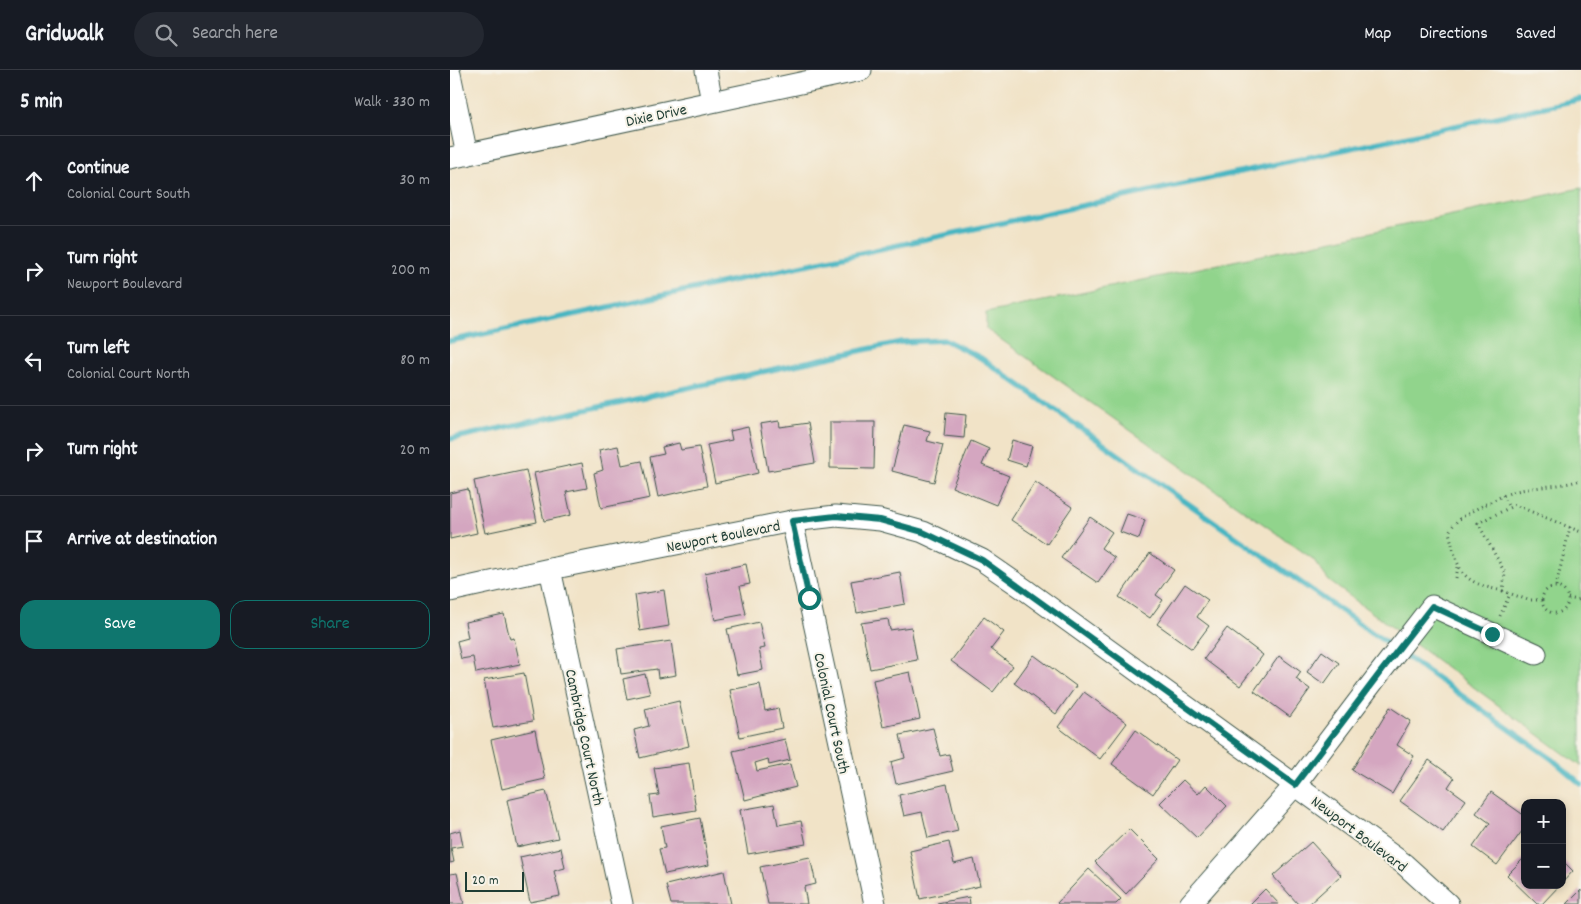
<!DOCTYPE html>
<meta charset="utf-8">
<style>
:root{--surface:#171b24;--page:#242831;--text:#f1f3f6;--muted:#9ea1a6;--line:#363941;--accent:#0f766e}
body{margin:0;font-family:Dekko,sans-serif;background:var(--page);color:var(--text)}
.controls{position:absolute;right:15px;bottom:15px;display:grid;overflow:hidden;border-radius:10px;box-shadow:0 2px 8px #0003}
.controls button{width:45px;height:45px;display:grid;place-items:center;padding:0;border:0;border-bottom:1px solid var(--line);background:var(--surface);color:var(--text);font:25px sans-serif}
.scale{position:absolute;left:15px;bottom:12px;width:59px;box-sizing:border-box;padding-left:5px;border:2px solid #1f3d34;border-top:0;font-size:14px;line-height:18px;white-space:nowrap;color:#1f3d34;-webkit-text-stroke:4px #f7f3e8;paint-order:stroke}
.stop{position:absolute;width:15px;height:15px;margin:-11px;border:4px solid #0f766e;border-radius:50%;background:#fff}
.stop.end{background:#0f766e;border-color:#fff;box-shadow:0 1px 5px #0008}
.list{margin:0;padding:0;list-style:none}
h2{display:flex;justify-content:space-between;align-items:center;height:65px;margin:0;padding:0 20px;font-size:21px}
h2 small{font-size:16px;font-weight:400;color:var(--muted)}
.list li{display:grid;grid-template-columns:32px 1fr auto;gap:15px;align-items:center;box-sizing:border-box;height:90px;padding:0 20px;border-top:1px solid var(--line)}
.list b{display:block;font-size:19px;white-space:nowrap}
.list p{margin:0;font-size:16px;white-space:nowrap;color:var(--muted)}
.list em{font-size:16px;font-style:normal;color:var(--muted)}
.actions{display:flex;gap:10px;padding:15px 20px}
.actions a{flex:1;padding:11px 0;border:1px solid var(--accent);border-radius:15px;text-align:center;font-size:18px;color:var(--accent)}
.actions .main{background:var(--accent);color:#fff}
.icon{flex:none;width:28px;height:28px;fill:none;stroke:currentColor;stroke-width:2;stroke-linecap:round;stroke-linejoin:round}
.map{position:relative;flex:none;width:1131px;height:834px;overflow:hidden}
header{display:flex;align-items:center;gap:30px;box-sizing:border-box;height:70px;padding:0 25px;background:var(--surface);border-bottom:1px solid var(--line)}
header strong{font-size:24px}
nav{display:flex;gap:28px;margin-inline-start:auto;font-size:18px}
.search{width:350px;height:45px;background:var(--page);display:flex;align-items:center;gap:12px;box-sizing:border-box;padding:0 18px;border-radius:28px;color:var(--muted);font-size:19px}
main{display:flex}
aside{flex:1;background:var(--surface)}
.map>svg:first-child{display:block}
.green{fill:#91d48c;stroke:#588860}
.lines{fill:none;stroke-linecap:round;stroke-linejoin:round}
.stream{stroke:#48b6c2;stroke-width:5.5}
.building{fill:#d4a6c0}
.minor-casing{stroke:#3e564a;stroke-width:23}
.path{stroke:#3e564a;stroke-width:3;stroke-dasharray:1 4;stroke-linecap:butt}
.minor{stroke:#fff;stroke-width:21}
.route{stroke:#0f766e;stroke-width:6}
.labels{text-anchor:middle;stroke-width:4;stroke-linejoin:round;paint-order:stroke}
.street-label{font-size:16px;fill:#1f3d34;stroke:#f7f3e8}
</style>
<header>
<strong>Gridwalk</strong>
<div class="search"><svg class="icon" aria-label="search" viewBox="0 0 24 24"><circle cx="10" cy="10" r="6"/><path d="M15 15l6 6"/></svg>Search here</div>
<nav><a>Map</a><a>Directions</a><a>Saved</a></nav>
</header>
<main>
<aside>
<h2>5 min<small>Walk · 330 m</small></h2>
<ul class="list">
<li><svg class="icon" aria-label="ahead" viewBox="0 0 24 24"><path d="M12 20V5M6 11l6-6 6 6"/></svg><div><b>Continue</b><p>Colonial Court South</p></div><em>30 m</em></li>
<li><svg class="icon" aria-label="right" viewBox="0 0 24 24"><path d="M7 20v-9h11M14 6l5 5-5 5"/></svg><div><b>Turn right</b><p>Newport Boulevard</p></div><em>200 m</em></li>
<li><svg class="icon" aria-label="left" viewBox="0 0 24 24"><path d="M17 20v-9H6M10 6l-5 5 5 5"/></svg><div><b>Turn left</b><p>Colonial Court North</p></div><em>80 m</em></li>
<li><svg class="icon" aria-label="right" viewBox="0 0 24 24"><path d="M7 20v-9h11M14 6l5 5-5 5"/></svg><div><b>Turn right</b></div><em>20 m</em></li>
<li><svg class="icon" aria-label="arrive" viewBox="0 0 24 24"><path d="M6 21V4h12l-3 4 3 4H6"/></svg><div><b>Arrive at destination</b></div></li>
</ul>
<div class="actions"><a class="main">Save</a><a>Share</a></div>
</aside>
<div class="map">
<svg width="1131" height="834" viewBox="0 0 1131 834">
<rect width="100%" height="100%" fill="#f7f3e8"/>
<filter id="ink" filterUnits="userSpaceOnUse"><feTurbulence type="fractalNoise" baseFrequency=".02" numOctaves="2"/><feDisplacementMap in="SourceGraphic" scale="10" xChannelSelector="R" yChannelSelector="G"/><feConvolveMatrix kernelMatrix="1 2 1 2 8 2 1 2 1" color-interpolation-filters="sRGB"/></filter>
<filter id="wash" filterUnits="userSpaceOnUse"><feTurbulence type="fractalNoise" baseFrequency=".0096" numOctaves="4" result="noise"/><feDisplacementMap in="SourceGraphic" scale="20" xChannelSelector="R" yChannelSelector="G"/><feGaussianBlur stdDeviation="1.12" result="paint"/><feColorMatrix in="noise" values="0 0 0 0 0 0 0 0 0 0 0 0 0 0 0 0 0 1.4 0 .05"/><feComposite in="paint" operator="in"/></filter>
<g filter="url(#wash)">
<rect width="100%" height="100%" fill="#f1e3c7"/>
<path class="green" d="M 1131,118 L 1131,696 L 879,511 L 863,489 L 536,259 L 536,243 Z"/>
<g class="lines">
<path class="stream" d="M 0,271 L 1131,29
M 0,369 L 451,272 L 495,270 L 531,288 L 1102,689 L 1131,714"/>
</g>
<g id="blocks">
<path class="building" d="M 496,343 L 516,345 L 514,368 L 494,366 Z
M 329,351 L 330,357 L 358,353 L 365,393 L 318,401 L 310,354 Z
M 380,352 L 425,352 L 424,399 L 380,398 Z
M 454,355 L 480,361 L 477,371 L 493,375 L 484,412 L 442,401 Z
M 298,357 L 308,403 L 265,413 L 257,375 L 282,370 L 280,361 Z
M 562,370 L 582,376 L 576,396 L 557,390 Z
M 521,371 L 539,379 L 532,395 L 559,406 L 546,435 L 502,417 Z
M 229,373 L 231,380 L 249,377 L 257,416 L 208,427 L 200,387 L 214,384 L 212,377 Z
M 168,376 L 172,395 L 192,391 L 200,428 L 151,438 L 144,403 L 153,400 L 149,380 Z
M 132,393 L 137,418 L 116,422 L 121,445 L 94,451 L 84,403 Z
M 76,400 L 87,452 L 35,463 L 24,411 Z
M 585,412 L 622,437 L 597,474 L 561,450 Z
M 18,419 L 27,463 L 0,469 L 0,423 Z
M 677,444 L 695,450 L 689,469 L 670,462 Z
M 640,447 L 662,462 L 651,478 L 665,488 L 648,513 L 611,488 Z
M 700,483 L 724,500 L 706,525 L 713,530 L 700,548 L 669,527 Z
M 296,494 L 300,514 L 290,516 L 296,544 L 265,550 L 255,503 Z
M 450,502 L 455,534 L 407,543 L 401,511 Z
M 735,514 L 758,530 L 747,547 L 759,556 L 742,579 L 707,554 Z
M 214,520 L 219,556 L 190,561 L 185,525 Z
M 54,544 L 60,569 L 64,568 L 70,594 L 26,603 L 23,587 L 11,589 L 7,571 L 18,568 L 15,552 Z
M 534,547 L 554,562 L 541,579 L 563,596 L 543,622 L 501,591 Z
M 438,549 L 440,560 L 461,557 L 467,590 L 420,599 L 411,553 Z
M 309,552 L 315,578 L 309,579 L 313,600 L 287,605 L 277,559 Z
M 777,558 L 813,585 L 790,616 L 754,589 Z
M 221,571 L 226,605 L 208,608 L 207,599 L 171,604 L 167,579 Z
M 872,581 L 889,593 L 874,614 L 857,602 Z
M 584,585 L 626,616 L 606,644 L 564,613 Z
M 829,586 L 851,602 L 846,609 L 860,619 L 840,647 L 804,621 Z
M 460,602 L 470,649 L 433,657 L 423,610 Z
M 74,603 L 83,651 L 43,658 L 34,610 Z
M 195,604 L 200,624 L 177,629 L 173,609 Z
M 310,614 L 315,641 L 328,638 L 332,658 L 290,667 L 280,620 Z
M 634,622 L 677,653 L 650,689 L 608,657 Z
M 229,631 L 239,676 L 190,688 L 184,660 L 199,656 L 195,639 Z
M 940,637 L 961,651 L 947,675 L 964,686 L 942,724 L 902,700 Z
M 483,658 L 490,686 L 499,684 L 503,701 L 446,714 L 441,692 L 455,688 L 450,665 Z
M 85,660 L 95,709 L 52,719 L 41,670 Z
M 686,660 L 727,690 L 703,724 L 662,694 Z
M 335,669 L 340,690 L 319,695 L 318,689 L 305,693 L 307,701 L 340,694 L 346,717 L 295,730 L 283,681 Z
M 979,690 L 1004,708 L 998,717 L 1016,730 L 993,762 L 950,731 Z
M 239,693 L 246,740 L 203,747 L 200,726 L 209,725 L 204,698 Z
M 733,710 L 748,724 L 756,715 L 777,736 L 747,768 L 710,733 Z
M 497,714 L 508,761 L 478,768 L 472,742 L 454,746 L 449,725 Z
M 96,721 L 108,768 L 67,777 L 57,730 Z
M 1041,722 L 1075,746 L 1075,757 L 1047,795 L 1023,777 L 1040,753 L 1026,743 Z
M 324,734 L 328,755 L 351,751 L 356,774 L 298,784 L 290,740 Z
M 250,748 L 259,795 L 215,804 L 209,779 L 215,778 L 211,756 Z
M 679,759 L 709,789 L 676,824 L 645,792 Z
M 10,760 L 13,776 L 1,778 L 4,792 L 0,793 L 0,763 Z
M 499,772 L 504,794 L 524,789 L 530,816 L 470,829 L 460,781 Z
M 861,772 L 891,805 L 859,834 L 848,834 L 823,806 Z
M 111,778 L 115,798 L 104,801 L 110,826 L 80,832 L 70,787 Z
M 360,787 L 366,814 L 354,817 L 357,834 L 318,834 L 310,797 Z
M 1075,787 L 1075,815 L 1110,815 L 1092,834 L 1087,834 L 1057,805 Z
M 1112,790 L 1123,801 L 1112,813 Z
M 639,799 L 671,829 L 666,834 L 608,834 L 607,833 Z
M 274,801 L 281,834 L 221,834 L 216,815 Z
M 7,803 L 14,834 L 0,834 L 0,804 Z
M 815,819 L 829,834 L 800,834 Z
M 1131,820 L 1131,834 L 1117,834 Z
M 519,827 L 520,834 L 487,834 L 487,833 Z"/>
</g>
</g>
<g filter="url(#ink)">
<use href="#blocks" fill-opacity="0" stroke="#3e564a" stroke-width="1"/>
<g class="lines">
<g class="minor-casing">
<path id="minor" d="M 256,0 L 262,32
M 0,4 L 17,85
M 0,88 L 411,0
M 342,451 L 425,834
M 100,499 L 172,834
M 0,521 L 100,499 L 342,451 L 386,446 L 430,450 L 473,462 L 532,490 L 577,521 L 954,794 L 998,834
M 740,834 L 845,715 L 929,604 L 982,536 L 1086,584"/>
</g>
<path class="path" d="M 1053,425 L 1059,438
M 1006,508 L 1008,497
M 1106,516 L 1120,457
M1092 530a13 13 0 1 1 26 0a13 13 0 1 1-26 0Z
M 1053,521 C 1010,512 1009,503 999,462 C 1005,450 1015,445 1028,438 C 1039,433 1050,426 1063,422 C 1085,416 1109,417 1131,410
M 1118,528 L 1127,530 L 1131,529
M 1092,530 L 1078,530 L 1053,521 L 1055,503 L 1028,453 L 1065,435 L 1131,462
M 1050,546 L 1060,524"/>
<use href="#minor" class="minor"/>
</g>
</g>
<g class="lines" filter="url(#ink)">
<path class="route" d="M 359,528 L 342,451 L 386,446 L 430,450 L 473,462 L 532,490 L 845,715 L 929,604 L 982,536 L 1042,564"/>
</g>
<g class="labels">
<g class="street-label">
<text transform="translate(206 44) rotate(-12)" y="6">Dixie Drive</text>
<text transform="translate(273 465) rotate(-11)" y="6">Newport Boulevard</text>
<text transform="translate(383 643) rotate(78)" y="6">Colonial Court South</text>
<text transform="translate(136 667) rotate(78)" y="6">Cambridge Court North</text>
<text transform="translate(910 763) rotate(37)" y="6">Newport Boulevard</text>
</g>
</g>
</svg>
<div class="controls">
<button>+</button>
<button>−</button>
</div>
<div class="scale">20 m</div>
<div class="stop" style="left:359px;top:528px"></div>
<div class="stop end" style="left:1042px;top:564px"></div>
</div>
</main>
